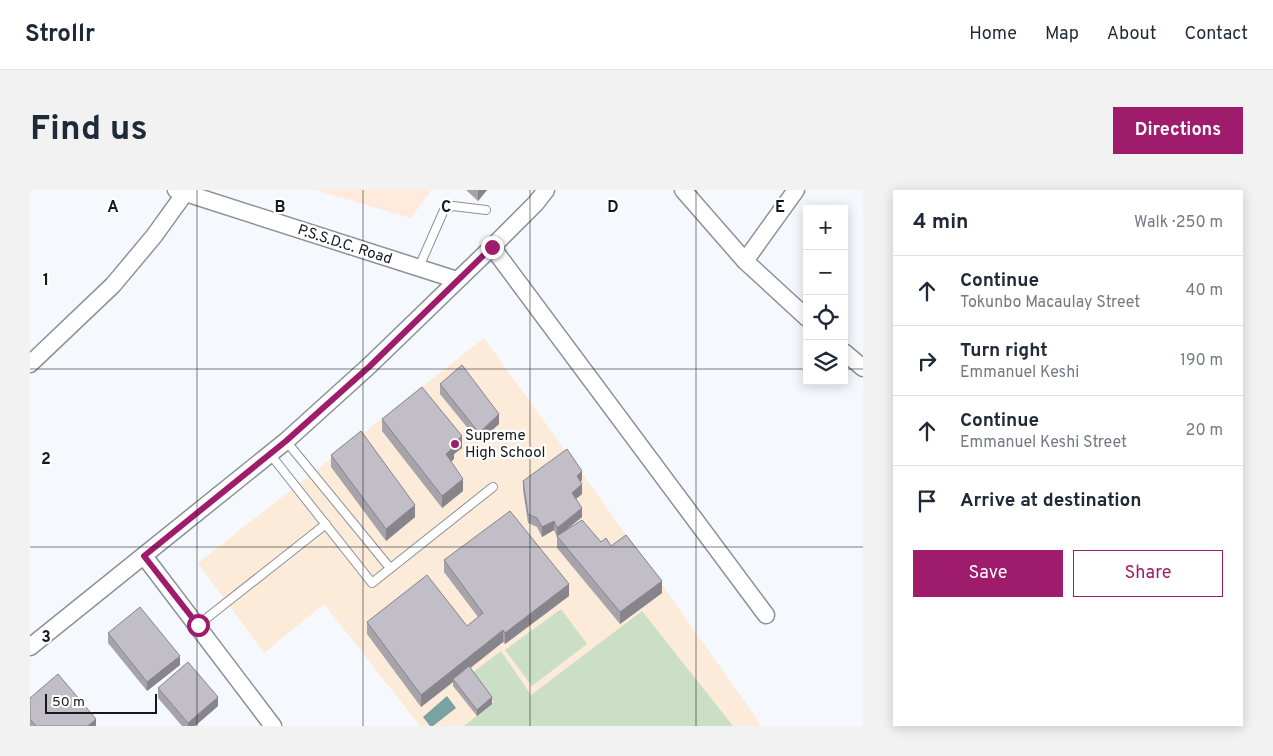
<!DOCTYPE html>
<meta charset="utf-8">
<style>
:root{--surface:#fff;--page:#f2f2f3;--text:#1f2937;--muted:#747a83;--line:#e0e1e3;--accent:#9f1b6c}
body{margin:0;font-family:Overpass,sans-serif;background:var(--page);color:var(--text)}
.controls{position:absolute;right:15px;top:15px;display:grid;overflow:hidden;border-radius:0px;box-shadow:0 2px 12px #0003}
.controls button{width:45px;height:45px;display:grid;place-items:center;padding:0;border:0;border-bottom:1px solid var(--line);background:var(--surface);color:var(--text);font:25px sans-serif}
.scale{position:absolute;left:15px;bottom:12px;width:112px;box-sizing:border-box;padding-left:5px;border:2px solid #16181b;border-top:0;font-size:14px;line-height:18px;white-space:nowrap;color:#16181b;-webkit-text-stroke:4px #fff;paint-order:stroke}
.stop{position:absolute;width:15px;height:15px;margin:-11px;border:4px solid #9f1b6c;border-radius:50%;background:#fff}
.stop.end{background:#9f1b6c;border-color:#fff;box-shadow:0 1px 5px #0008}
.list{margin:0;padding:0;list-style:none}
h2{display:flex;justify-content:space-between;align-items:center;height:65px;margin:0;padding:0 20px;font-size:21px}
h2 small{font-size:16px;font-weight:400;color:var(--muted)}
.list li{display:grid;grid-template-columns:32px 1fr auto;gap:15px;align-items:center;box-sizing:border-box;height:70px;padding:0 20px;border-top:1px solid var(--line)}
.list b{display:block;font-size:19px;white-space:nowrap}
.list p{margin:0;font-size:16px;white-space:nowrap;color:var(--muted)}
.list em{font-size:16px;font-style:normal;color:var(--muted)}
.actions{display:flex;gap:10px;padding:15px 20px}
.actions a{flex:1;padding:11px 0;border:1px solid var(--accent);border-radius:0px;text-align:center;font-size:18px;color:var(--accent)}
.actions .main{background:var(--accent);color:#fff}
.icon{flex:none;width:28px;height:28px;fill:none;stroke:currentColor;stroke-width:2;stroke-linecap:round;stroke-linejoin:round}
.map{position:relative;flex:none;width:833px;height:536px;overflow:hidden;border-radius:0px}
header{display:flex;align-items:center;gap:30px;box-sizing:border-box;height:70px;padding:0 25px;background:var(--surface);border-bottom:1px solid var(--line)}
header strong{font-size:24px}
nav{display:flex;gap:28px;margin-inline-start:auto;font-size:18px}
.intro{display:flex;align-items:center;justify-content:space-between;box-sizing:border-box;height:120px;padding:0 30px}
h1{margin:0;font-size:35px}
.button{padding:12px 22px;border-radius:0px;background:var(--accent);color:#fff;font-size:18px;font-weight:700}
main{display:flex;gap:30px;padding:0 30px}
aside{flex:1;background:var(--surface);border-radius:0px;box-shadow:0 2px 12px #0003}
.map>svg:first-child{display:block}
.commercial{fill:#ffeadb}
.education{fill:#fdebda}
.green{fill:#cadfc5}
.water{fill:#79a2a2}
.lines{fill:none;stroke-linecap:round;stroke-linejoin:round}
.lane-casing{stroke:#8b9198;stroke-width:10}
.street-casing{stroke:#8b9198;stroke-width:19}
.lane{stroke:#fff;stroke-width:8}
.street{stroke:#fff;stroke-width:16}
.wall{fill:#a6a3ab}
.shaded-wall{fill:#87858b}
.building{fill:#c1bec7;stroke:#87858b}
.route{stroke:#9f1b6c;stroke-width:6}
.grid{fill:none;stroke:#16181b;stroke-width:1;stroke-opacity:0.55}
.poi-dot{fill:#9f1b6c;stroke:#fff;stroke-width:2}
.labels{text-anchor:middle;stroke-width:4.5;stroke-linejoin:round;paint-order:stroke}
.street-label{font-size:15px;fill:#16181b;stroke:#fff}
.poi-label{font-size:15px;fill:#16181b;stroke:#fff;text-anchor:start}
.grid-label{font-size:16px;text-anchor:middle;font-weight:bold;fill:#16181b;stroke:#fff;stroke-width:4.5;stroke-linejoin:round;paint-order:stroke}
</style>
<header>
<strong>Strollr</strong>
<nav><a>Home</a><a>Map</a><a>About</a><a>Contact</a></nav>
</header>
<div class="intro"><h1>Find us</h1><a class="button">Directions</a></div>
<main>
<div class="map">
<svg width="833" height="536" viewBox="0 0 833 536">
<rect width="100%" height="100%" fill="#f5f9fe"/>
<path class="commercial" d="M 285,0 L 401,0 L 381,28 Z"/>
<path class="education" d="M 454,148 L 608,361 L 732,536 L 390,536 L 294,414 L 234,463 L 168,373 Z"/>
<path class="green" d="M 531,419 L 557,454 L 502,496 L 475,460 Z
M 612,421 L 703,536 L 434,536 L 464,512 L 442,483 L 471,461 L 501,505 Z"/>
<path class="water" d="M 417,506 L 426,518 L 403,536 L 400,536 L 393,527 Z"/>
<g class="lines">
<g class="lane-casing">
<path id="lane" d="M 389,77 L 414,20 L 423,16 L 456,20
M 256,251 L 360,378
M 240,264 L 342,393 L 463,297
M 168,435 L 296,334"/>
</g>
<g class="street-casing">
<path id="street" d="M 146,0 L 427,90
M 653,0 L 715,71 L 777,128
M 462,57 L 736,425
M 715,71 L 766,0
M 814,162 L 833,178
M 0,174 L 83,95 L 124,46 L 155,3
M 114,366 L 243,536
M 0,457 L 256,251 L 339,176 L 462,57 L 506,13 L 516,0"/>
</g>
<use href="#lane" class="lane"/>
<use href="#street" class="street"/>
</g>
<path class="wall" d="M 436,0 L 457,0 L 448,11 Z
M 410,194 L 469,234 L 449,252 L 410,204 Z
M 352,229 L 432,258 L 424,264 L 424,269 L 421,271 L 433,301 L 412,318 L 352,241 Z
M 301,265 L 385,327 L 356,351 L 301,277 Z
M 552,290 L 550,292 L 552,304 L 546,309 L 552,327 L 535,341 L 581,356 L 632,403 L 590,434 L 527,358 L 527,347 L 524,340 L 512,347 L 507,337 L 498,333 L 493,300 L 493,291 Z
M 414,370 L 539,406 L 475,454 L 473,452 L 440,478 L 462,514 L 447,526 L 423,496 L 423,492 L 391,517 L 337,444 L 337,432 L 437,436 L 448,427 L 414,382 Z
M 78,443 L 150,475 L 117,501 L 78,453 Z
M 128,498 L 188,516 L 165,536 L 152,536 L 128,508 Z
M 0,508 L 66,536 L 0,536 Z"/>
<path class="shaded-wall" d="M 449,0 L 457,0 L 448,11 L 448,1 Z
M 469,224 L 469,234 L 449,252 L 449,243 Z
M 432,246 L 432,258 L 424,264 L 424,269 L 416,276 L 416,264 L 422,254 Z
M 552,281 L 552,290 L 547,295 L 547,286 Z
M 433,289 L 433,301 L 412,318 L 412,306 Z
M 552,294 L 552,304 L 542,312 L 542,303 Z
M 385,315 L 385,327 L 356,351 L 356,339 Z
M 552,318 L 552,327 L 527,347 L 527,338 Z
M 524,331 L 524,340 L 512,347 L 512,337 Z
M 632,391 L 632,403 L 590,434 L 590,422 Z
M 539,394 L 539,406 L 475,454 L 475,443 Z
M 473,440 L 473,452 L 424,491 L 423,489 L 423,492 L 391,517 L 391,505 Z
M 150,466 L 150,475 L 117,501 L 117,492 Z
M 188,507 L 188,516 L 165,536 L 158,536 L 158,533 Z
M 462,507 L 462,514 L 447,526 L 447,520 Z
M 66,529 L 66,536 L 58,536 Z"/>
<path class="building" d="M 432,175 L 469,224 L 449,243 L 410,194 Z
M 392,197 L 432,246 L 422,254 L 424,257 L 416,264 L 433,289 L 412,306 L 352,229 Z
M 331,241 L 385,315 L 356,339 L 301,265 Z
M 537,259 L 552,281 L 547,286 L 552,294 L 542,303 L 552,318 L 527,338 L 524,331 L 512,337 L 507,328 L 498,324 L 493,291 Z
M 480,321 L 539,394 L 475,443 L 473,440 L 391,505 L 337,432 L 397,385 L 437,436 L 453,423 L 414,370 Z
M 552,330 L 571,352 L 576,348 L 581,356 L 596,345 L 632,391 L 590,422 L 527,346 Z
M 110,417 L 150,466 L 117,492 L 78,443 Z
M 158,472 L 188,507 L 158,533 L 128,498 Z
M 439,476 L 462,507 L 447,520 L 423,489 Z
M 28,484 L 66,529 L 58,536 L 6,536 L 0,529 L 0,508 Z"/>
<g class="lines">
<path class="route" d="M 168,435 L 114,366 L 256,251 L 340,176 L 462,57"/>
</g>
<path class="grid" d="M 167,0 L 167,536M 333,0 L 333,536M 500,0 L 500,536M 666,0 L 666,536M 0,179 L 777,179M 814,179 L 833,179M 0,357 L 833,357"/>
<circle class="poi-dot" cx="425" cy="254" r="5"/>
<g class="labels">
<g class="street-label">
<text transform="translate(315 54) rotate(18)" y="5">P.S.S.D.C. Road</text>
</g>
<g class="poi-label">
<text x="435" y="250">Supreme<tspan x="435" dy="17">High School</tspan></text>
</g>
</g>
<g class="grid-label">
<text x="83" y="22">A</text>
<text x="250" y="22">B</text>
<text x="416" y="22">C</text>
<text x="583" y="22">D</text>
<text x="750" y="22">E</text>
<text x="16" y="95">1</text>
<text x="16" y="274">2</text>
<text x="16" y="452">3</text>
</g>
</svg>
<div class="controls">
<button>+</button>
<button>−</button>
<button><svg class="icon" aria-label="locate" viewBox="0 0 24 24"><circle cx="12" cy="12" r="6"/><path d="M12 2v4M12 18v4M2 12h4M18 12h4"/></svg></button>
<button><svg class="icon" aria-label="layers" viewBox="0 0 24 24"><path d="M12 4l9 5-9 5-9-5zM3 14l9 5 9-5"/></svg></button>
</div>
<div class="scale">50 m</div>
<div class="stop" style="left:168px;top:435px"></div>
<div class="stop end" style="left:462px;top:57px"></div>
</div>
<aside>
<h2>4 min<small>Walk · 250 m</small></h2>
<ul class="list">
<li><svg class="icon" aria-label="ahead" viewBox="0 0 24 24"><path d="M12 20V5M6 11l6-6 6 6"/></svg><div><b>Continue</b><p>Tokunbo Macaulay Street</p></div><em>40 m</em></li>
<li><svg class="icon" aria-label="right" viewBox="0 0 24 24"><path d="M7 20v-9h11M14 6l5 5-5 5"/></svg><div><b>Turn right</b><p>Emmanuel Keshi</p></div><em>190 m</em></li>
<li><svg class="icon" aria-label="ahead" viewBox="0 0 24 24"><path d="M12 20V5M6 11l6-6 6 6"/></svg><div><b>Continue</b><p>Emmanuel Keshi Street</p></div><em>20 m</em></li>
<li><svg class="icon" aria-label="arrive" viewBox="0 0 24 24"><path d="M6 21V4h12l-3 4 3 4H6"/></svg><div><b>Arrive at destination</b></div></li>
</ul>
<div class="actions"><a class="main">Save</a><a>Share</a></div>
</aside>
</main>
